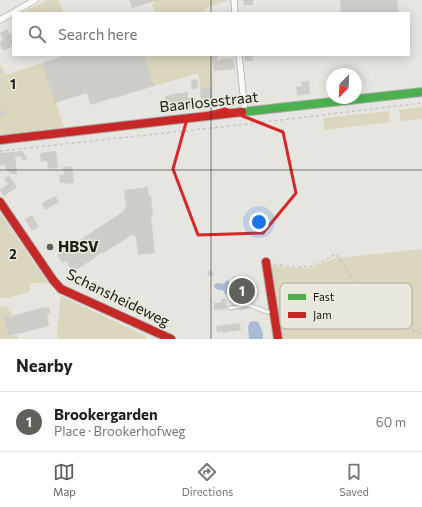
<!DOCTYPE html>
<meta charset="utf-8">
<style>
:root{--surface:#fff;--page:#f6f6f6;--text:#202124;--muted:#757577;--line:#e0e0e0;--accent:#61615c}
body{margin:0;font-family:Commissioner,sans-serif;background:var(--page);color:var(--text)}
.compass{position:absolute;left:326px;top:68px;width:36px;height:36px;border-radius:50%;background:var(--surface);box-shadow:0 2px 10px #0003;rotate:204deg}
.you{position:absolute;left:259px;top:222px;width:14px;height:14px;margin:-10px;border:3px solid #fff;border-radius:50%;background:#1a73e8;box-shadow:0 0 0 6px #1a73e833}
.badge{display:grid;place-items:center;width:26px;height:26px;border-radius:50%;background:var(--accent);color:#fff;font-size:13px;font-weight:700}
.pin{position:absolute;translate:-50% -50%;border:2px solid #fff;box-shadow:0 1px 4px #0006}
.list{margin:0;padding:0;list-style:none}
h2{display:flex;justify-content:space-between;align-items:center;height:52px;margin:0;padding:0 16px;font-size:17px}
h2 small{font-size:13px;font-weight:400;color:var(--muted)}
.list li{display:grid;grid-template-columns:26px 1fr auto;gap:12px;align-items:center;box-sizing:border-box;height:60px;padding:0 16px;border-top:1px solid var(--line)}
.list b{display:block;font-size:15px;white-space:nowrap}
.list p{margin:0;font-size:13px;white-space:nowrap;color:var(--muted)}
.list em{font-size:13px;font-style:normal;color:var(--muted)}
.icon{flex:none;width:22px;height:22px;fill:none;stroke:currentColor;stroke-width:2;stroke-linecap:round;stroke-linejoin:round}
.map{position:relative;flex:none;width:422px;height:339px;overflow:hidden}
.search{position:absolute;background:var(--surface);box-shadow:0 2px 10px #0003;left:12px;right:12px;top:12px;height:44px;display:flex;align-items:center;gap:10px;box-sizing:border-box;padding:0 14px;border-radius:0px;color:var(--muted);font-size:15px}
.sheet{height:112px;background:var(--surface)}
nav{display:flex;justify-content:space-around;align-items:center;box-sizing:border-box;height:56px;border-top:1px solid var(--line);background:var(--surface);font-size:11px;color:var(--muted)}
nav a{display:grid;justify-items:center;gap:2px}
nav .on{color:var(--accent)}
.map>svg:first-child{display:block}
.green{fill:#dad7be}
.water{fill:#aabad4}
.building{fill:#cecdc8}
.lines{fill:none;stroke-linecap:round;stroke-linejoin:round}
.lane-casing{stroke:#aeada9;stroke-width:4.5}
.street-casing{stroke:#aeada9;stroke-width:7}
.fast-casing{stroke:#aeada9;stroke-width:10}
.jam-casing{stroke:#aeada9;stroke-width:10}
.path{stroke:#c5c5c3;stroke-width:1.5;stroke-dasharray:3 3;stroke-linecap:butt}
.lane{stroke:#fbfbfa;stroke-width:3}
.street{stroke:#fbfbfa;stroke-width:5.5}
.fast{stroke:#4caf50;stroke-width:8}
.jam{stroke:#c62828;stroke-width:8}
.marked{fill:none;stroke:#d62828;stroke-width:3;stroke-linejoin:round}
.grid{fill:none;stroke:#1a1a16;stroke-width:1;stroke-opacity:0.55}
.poi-dot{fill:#61615c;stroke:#e9e8dc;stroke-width:1.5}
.labels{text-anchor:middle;stroke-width:3;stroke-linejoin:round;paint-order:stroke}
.street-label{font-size:15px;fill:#1a1a16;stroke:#e9e8dc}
.poi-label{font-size:15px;font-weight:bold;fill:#1a1a16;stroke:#e9e8dc;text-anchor:start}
.key{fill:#e9e8dc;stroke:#abaaa1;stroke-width:1}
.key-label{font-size:11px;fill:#1a1a16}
.grid-label{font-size:13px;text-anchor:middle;font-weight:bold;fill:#1a1a16;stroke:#e9e8dc;stroke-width:3;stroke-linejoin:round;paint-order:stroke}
</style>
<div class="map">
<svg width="422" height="339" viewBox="0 0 422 339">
<rect width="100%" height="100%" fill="#e6e5df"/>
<path class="green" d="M 47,0 L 58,0 L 64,13 L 22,13 Z
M 154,0 L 229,0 L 208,7 L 205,9 L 205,13 L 156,13 L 152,4 L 155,3 Z
M 141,55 L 211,55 L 213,87 L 201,89 L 198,73 L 151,87 Z
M 42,63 L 56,102 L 64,128 L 0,136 L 0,65 L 6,75 Z
M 422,107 L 422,119 L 401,121 L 399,110 Z
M 389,111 L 390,122 L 325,130 L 323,118 Z
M 0,214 L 2,216 L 48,283 L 31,283 L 29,292 L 7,298 L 0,298 Z
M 422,249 L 422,339 L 280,339 L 270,265 C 283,267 295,269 308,268 C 318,266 328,260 338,258 Z
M 61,296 L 146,336 L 145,339 L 57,339 L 58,321 Z
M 6,306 L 12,315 L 4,319 L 8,336 L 17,335 L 19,339 L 0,339 L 0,307 Z"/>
<path class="water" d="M 227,280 L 229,281 L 231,294 L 225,294 L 224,291 L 222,290 C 219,290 216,290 214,286 L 215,284 L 218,283 L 223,284 Z
M 254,321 L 258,322 L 263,333 L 263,339 L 249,339 L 248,326 L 250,322 Z"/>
<path class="building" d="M 130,0 L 154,0 L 155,1 L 132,8 Z
M 243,0 L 253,0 L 253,5 L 244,5 Z
M 340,0 L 397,0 L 399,13 L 341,13 Z
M 7,29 L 9,34 L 11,33 L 13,37 L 11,39 L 13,40 L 13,46 L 10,45 L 11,47 L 3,51 L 0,44 L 0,41 L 3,40 L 0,33 Z
M 66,55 L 144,55 L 154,86 L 112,99 L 112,98 L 90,105 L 87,93 L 55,103 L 42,63 Z
M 211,55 L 217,55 L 218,61 L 220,60 L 220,59 L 233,58 L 235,69 L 214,71 Z
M 244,55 L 252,55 L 253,61 L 245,61 Z
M 197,79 L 198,88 L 192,89 L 191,80 Z
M 309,81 L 310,94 L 297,96 L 296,87 L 302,86 L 301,82 Z
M 205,88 L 212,88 L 213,98 L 201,99 L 200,89 Z
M 188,92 L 188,98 L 195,97 L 196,106 L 166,109 L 165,98 L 167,95 L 172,95 L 172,94 Z
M 5,110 L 6,114 L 1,117 L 0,112 Z
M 22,151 L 27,158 L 24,161 L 20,156 L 15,157 L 17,174 L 10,174 L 4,165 L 0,165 L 0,153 Z
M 56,151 L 58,168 L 48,169 L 47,161 L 41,162 L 40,153 Z
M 72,166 L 74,183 L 65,184 L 65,183 L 60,183 L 59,175 L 64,175 L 63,167 Z
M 9,175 L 17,187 L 4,196 L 0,190 L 8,184 L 4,179 Z
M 148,187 L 149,196 L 151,196 L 153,217 L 151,217 L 155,253 L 138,255 L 136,238 L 135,236 L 132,235 L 103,253 L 102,252 L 96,256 L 96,257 L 73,272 L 66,261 L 62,263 L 57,255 L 124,211 L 126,206 L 124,190 Z
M 55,196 L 59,202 L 45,210 L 42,203 Z
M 32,215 L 39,227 L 32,231 L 25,219 Z
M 209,270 L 214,273 L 212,277 L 207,275 Z
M 246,282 L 248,299 L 239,300 L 238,291 L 234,291 L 233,284 Z
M 221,299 L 226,299 L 227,309 L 214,310 L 214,303 L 221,302 Z
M 45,307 L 45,308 L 49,307 L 50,313 L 47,314 L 49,326 L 8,336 L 4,318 Z
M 240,323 L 241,330 L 223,333 L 223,331 L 217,332 L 216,326 Z"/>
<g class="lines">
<g class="lane-casing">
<path id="lane" d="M 230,308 L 249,305 L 267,312 L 274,311"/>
</g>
<g class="street-casing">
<path id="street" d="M 234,0 L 235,13
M 0,20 L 35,0
M 239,55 L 245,112"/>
</g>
<g class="fast-casing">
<path id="fast" d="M 242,112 L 422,92"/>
</g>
<g class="jam-casing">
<path id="jam" d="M 0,140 L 242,112
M 0,202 L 53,280 L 61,289 L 171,339
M 266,262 L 278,339"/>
</g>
<path class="path" d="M 0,151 L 239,125 L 422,103
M 274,264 C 285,266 298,268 310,266 C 319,265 328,258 336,254 L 362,292 L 401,325 L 419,333 L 422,336"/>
<use href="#lane" class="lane"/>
<use href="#street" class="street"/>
<use href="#fast" class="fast"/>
<use href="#jam" class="jam"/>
</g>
<path class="marked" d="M 225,109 L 283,132 L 296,193 L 263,233 L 198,235 L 173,169 L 187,119 Z"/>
<path class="grid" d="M 211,0 L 211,13M 211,55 L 211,339M 0,170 L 422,170"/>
<circle class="poi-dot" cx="50" cy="247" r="4"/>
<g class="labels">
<g class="street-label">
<text transform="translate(209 102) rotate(-6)" y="5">Baarlosestraat</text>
<text transform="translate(118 298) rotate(26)" y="5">Schansheideweg</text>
</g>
<g class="poi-label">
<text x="58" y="252">HBSV</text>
</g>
</g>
<rect x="280" y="283" width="132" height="46" rx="6" class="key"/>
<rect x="288" y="294" width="18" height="6" fill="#4caf50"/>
<rect x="288" y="312" width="18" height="6" fill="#c62828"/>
<g class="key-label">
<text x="313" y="301">Fast</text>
<text x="313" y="319">Jam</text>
</g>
<g class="grid-label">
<text x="13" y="89">1</text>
<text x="13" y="259">2</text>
</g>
</svg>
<svg class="compass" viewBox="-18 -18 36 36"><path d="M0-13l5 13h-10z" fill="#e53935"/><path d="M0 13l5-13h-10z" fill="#757577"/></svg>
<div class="you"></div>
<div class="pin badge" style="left:242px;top:291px">1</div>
<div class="search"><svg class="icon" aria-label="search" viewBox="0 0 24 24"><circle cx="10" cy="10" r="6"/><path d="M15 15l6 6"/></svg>Search here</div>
</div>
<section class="sheet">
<h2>Nearby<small></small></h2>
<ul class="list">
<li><span class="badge">1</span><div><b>Brookergarden</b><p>Place · Brookerhofweg</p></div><em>60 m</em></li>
</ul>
</section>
<nav>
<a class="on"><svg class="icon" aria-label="map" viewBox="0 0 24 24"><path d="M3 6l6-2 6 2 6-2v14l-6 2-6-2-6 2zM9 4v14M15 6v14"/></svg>Map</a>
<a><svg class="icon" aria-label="directions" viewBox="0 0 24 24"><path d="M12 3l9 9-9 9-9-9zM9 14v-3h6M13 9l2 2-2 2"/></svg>Directions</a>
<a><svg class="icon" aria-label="saved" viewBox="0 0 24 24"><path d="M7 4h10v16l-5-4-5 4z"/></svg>Saved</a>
</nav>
